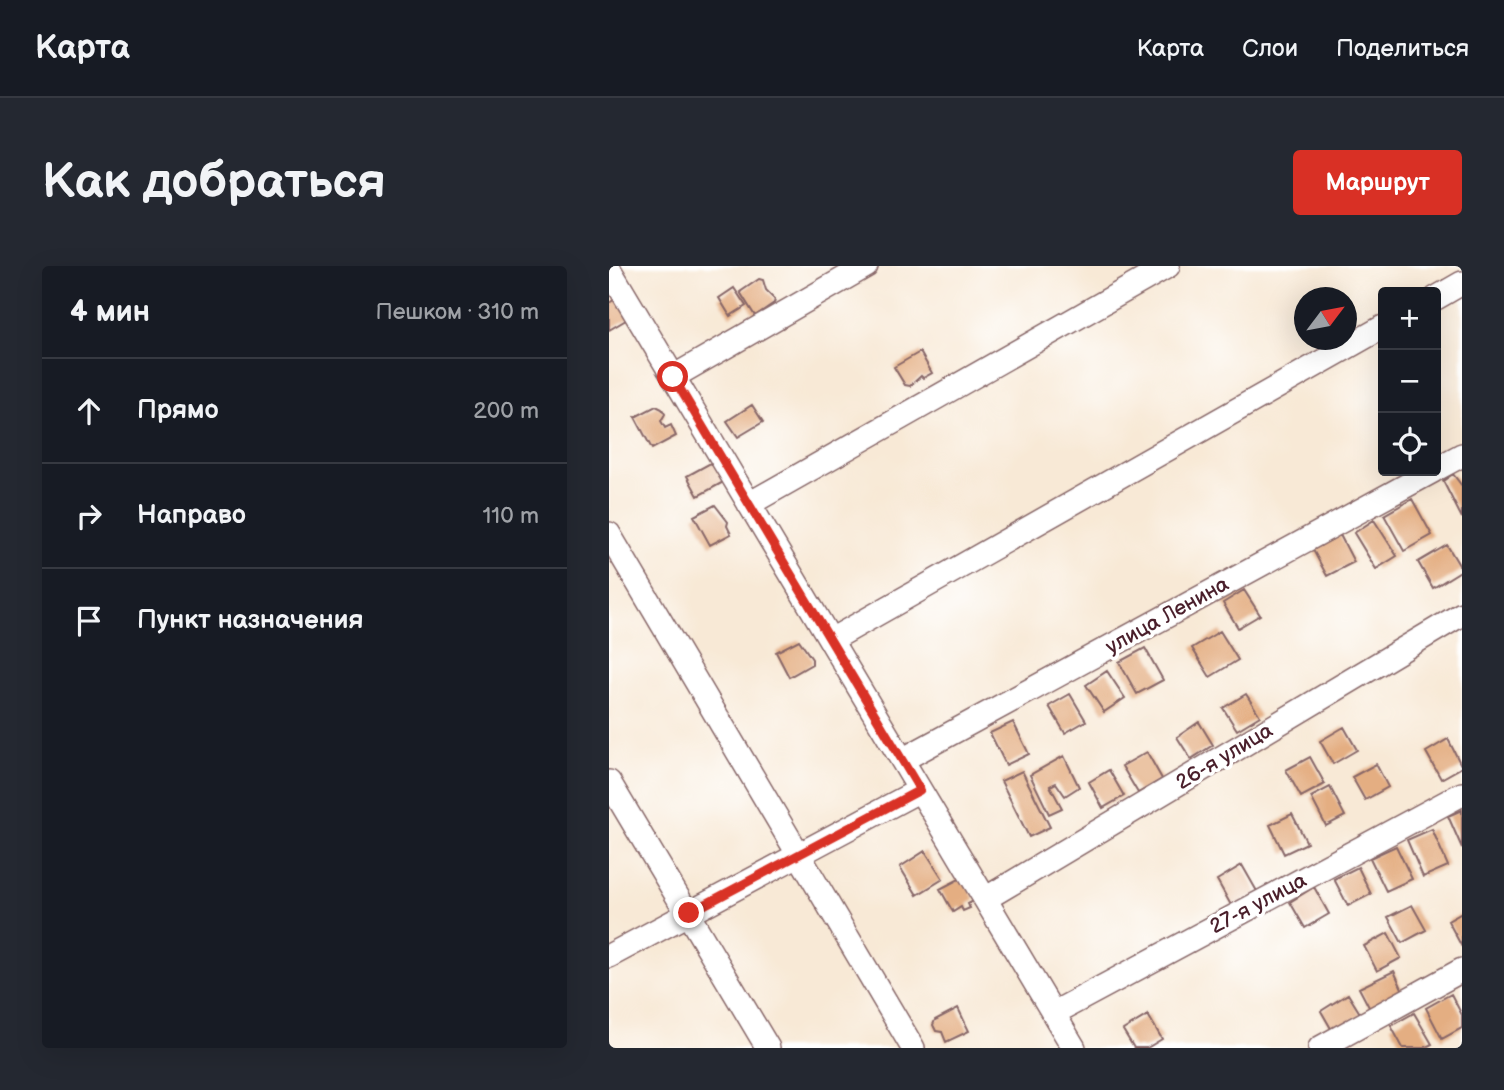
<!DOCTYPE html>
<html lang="ru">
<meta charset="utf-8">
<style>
:root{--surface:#171b24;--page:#242831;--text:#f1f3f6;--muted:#9ea1a6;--line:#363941;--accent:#d93025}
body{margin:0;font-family:"Balsamiq Sans",sans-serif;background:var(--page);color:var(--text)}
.controls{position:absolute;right:21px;top:21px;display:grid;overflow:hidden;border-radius:7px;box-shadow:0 7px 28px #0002}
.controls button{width:63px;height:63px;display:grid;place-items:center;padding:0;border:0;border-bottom:2px solid var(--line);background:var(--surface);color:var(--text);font:35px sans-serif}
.compass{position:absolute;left:685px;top:21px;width:63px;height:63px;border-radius:50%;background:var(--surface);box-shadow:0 7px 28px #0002;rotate:58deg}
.stop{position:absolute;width:21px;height:21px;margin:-16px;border:5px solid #d93025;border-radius:50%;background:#fff}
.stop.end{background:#d93025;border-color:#fff;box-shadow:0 2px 7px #0008}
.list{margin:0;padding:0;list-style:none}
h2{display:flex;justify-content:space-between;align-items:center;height:91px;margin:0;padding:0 28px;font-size:30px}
h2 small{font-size:23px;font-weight:400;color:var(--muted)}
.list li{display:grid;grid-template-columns:46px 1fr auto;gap:21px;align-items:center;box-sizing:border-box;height:105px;padding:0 28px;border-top:2px solid var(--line)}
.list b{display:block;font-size:26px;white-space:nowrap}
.list em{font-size:23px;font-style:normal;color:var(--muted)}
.icon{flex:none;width:38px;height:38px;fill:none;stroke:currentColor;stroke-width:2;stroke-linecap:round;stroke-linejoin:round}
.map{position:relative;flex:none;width:853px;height:782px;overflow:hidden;border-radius:7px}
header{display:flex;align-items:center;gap:42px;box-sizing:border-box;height:98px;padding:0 35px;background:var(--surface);border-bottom:2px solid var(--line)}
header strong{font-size:33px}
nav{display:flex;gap:38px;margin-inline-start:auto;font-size:24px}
.intro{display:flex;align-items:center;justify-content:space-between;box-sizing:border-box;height:168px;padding:0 42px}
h1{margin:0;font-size:49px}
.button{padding:18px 32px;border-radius:7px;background:var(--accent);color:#fff;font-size:24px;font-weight:700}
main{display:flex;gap:42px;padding:0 42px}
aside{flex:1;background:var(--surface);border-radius:7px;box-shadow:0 7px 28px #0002}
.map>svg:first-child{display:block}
.building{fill:#e4ae82}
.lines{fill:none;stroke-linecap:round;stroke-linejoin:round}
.minor-casing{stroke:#876667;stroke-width:26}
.minor{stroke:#fff;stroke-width:23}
.route{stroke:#d93025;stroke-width:9}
.labels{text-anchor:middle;stroke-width:7;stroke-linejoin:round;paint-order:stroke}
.street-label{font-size:21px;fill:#4a1f2b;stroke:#fff}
</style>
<header>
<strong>Карта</strong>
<nav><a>Карта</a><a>Слои</a><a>Поделиться</a></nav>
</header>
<div class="intro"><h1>Как добраться</h1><a class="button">Маршрут</a></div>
<main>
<aside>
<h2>4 мин<small>Пешком · 310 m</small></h2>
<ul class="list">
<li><svg class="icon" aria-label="ahead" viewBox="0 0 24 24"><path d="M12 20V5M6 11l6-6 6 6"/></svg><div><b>Прямо</b></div><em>200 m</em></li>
<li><svg class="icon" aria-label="right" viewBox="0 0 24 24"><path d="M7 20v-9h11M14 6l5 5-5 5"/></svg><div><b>Направо</b></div><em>110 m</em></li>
<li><svg class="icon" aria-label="arrive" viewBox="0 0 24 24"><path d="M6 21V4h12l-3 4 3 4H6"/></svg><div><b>Пункт назначения</b></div></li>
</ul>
</aside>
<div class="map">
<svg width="853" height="782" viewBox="0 0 853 782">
<rect width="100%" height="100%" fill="#fff"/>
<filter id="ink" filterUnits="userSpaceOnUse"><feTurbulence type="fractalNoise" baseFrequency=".0143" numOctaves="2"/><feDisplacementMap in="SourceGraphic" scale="14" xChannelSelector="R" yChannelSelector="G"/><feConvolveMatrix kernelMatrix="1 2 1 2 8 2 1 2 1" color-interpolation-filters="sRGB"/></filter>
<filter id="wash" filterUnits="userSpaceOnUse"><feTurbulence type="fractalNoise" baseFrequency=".00686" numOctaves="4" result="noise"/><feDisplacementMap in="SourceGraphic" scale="28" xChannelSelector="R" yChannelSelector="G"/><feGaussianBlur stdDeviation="1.57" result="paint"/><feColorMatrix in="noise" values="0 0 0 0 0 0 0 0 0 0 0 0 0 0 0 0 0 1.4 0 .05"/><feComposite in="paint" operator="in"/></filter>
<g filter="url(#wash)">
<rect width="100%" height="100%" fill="#f8e9d6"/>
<g id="blocks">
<path class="building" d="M 150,13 L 154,14 L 157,24 L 166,33 L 165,37 L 146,50 L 131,26 Z
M 125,22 L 137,40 L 121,50 L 110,32 Z
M 10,31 L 22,51 L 0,64 L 0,37 Z
M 311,86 L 323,107 L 314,112 L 312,110 L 301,120 L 296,119 L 285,101 Z
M 143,139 L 154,156 L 129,171 L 118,155 Z
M 47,140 L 53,143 L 56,148 L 52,155 L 56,162 L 62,159 L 67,170 L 43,183 L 26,151 Z
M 107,194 L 118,214 L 89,230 L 78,210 Z
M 844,208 L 853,220 L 853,252 L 834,215 Z
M 803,233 L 823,269 L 795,285 L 775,249 Z
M 106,239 L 119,256 L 118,260 L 122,268 L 101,279 L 85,250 Z
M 765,254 L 788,290 L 767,303 L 745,267 Z
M 731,269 L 745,296 L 718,310 L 704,284 Z
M 838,279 L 853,304 L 824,322 L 809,296 Z
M 635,324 L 651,349 L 629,362 L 614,337 Z
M 611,365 L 629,394 L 601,411 L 583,382 Z
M 190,374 L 203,393 L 203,398 L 180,411 L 167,386 Z
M 536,382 L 554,414 L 528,428 L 510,396 Z
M 498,405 L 516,432 L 495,446 L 477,419 Z
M 461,428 L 477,455 L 456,467 L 440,440 Z
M 637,428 L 651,450 L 628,464 L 614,442 Z
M 404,456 L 420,488 L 397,499 L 381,467 Z
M 590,456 L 604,479 L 582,493 L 568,471 Z
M 735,461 L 748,484 L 724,498 L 711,475 Z
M 839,473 L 853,501 L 832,513 L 817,486 Z
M 538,486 L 553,513 L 529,527 L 513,500 Z
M 455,490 L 470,521 L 456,530 L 447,517 L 441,520 L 453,542 L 440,548 L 421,509 Z
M 701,491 L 716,518 L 692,531 L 677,504 Z
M 767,498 L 779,521 L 756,534 L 743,511 Z
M 500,504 L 515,530 L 494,542 L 480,516 Z
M 413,505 L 441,561 L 420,571 L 392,515 Z
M 721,521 L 736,550 L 717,560 L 702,531 Z
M 853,544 L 853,582 L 839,550 Z
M 683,548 L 698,577 L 675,588 L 661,559 Z
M 823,563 L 839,600 L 814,611 L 798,574 Z
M 787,580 L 803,613 L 777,625 L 761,592 Z
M 316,585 L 334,613 L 308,629 L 291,601 Z
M 633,599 L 649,627 L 623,641 L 608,614 Z
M 749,601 L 762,628 L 739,640 L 725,613 Z
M 354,611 L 366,634 L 359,638 L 361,642 L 354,645 L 352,641 L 344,646 L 331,623 Z
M 705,621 L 720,648 L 696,662 L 681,636 Z
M 803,639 L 817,664 L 793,677 L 779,651 Z
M 853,647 L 853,681 L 839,655 Z
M 779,667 L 792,692 L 768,705 L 755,680 Z
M 785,705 L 795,727 L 761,743 L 750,722 Z
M 739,728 L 752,749 L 724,766 L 712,745 Z
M 842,728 L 853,749 L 853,762 L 833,773 L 817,742 Z
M 349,742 L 360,765 L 337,776 L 333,766 L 327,765 L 324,759 L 326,754 Z
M 805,747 L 823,778 L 815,782 L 794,782 L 782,760 Z
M 539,749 L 553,773 L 538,782 L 525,782 L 514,764 Z"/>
</g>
</g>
<g filter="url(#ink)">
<use href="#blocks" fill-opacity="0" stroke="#876667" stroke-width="2"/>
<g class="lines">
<g class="minor-casing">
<path id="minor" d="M 0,3 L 465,782
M 827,32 L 853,17
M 64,111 L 257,0
M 827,203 L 853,189
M 140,238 L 559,0
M 0,268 L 304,782
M 222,374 L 774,61
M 293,494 L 824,205
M 0,516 L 159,782
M 376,633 L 853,348
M 0,690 L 311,524
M 445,747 L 853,528
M 711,782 L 853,704"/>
</g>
<use href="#minor" class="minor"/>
</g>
</g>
<g class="lines" filter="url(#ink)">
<path class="route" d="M 64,111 L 311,524 L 80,647"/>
</g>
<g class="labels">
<g class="street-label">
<text transform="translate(558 349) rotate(-29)" y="7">улица Ленина</text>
<text transform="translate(615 490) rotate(-31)" y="7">26-я улица</text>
<text transform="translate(649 637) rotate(-28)" y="7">27-я улица</text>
</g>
</g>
</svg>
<div class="controls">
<button>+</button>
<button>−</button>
<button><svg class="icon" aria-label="locate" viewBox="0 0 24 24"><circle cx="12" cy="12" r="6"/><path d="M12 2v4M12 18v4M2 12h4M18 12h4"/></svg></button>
</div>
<svg class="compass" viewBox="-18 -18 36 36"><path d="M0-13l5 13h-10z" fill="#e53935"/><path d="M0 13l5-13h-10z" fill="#9ea1a6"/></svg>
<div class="stop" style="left:64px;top:111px"></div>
<div class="stop end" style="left:80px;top:647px"></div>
</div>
</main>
